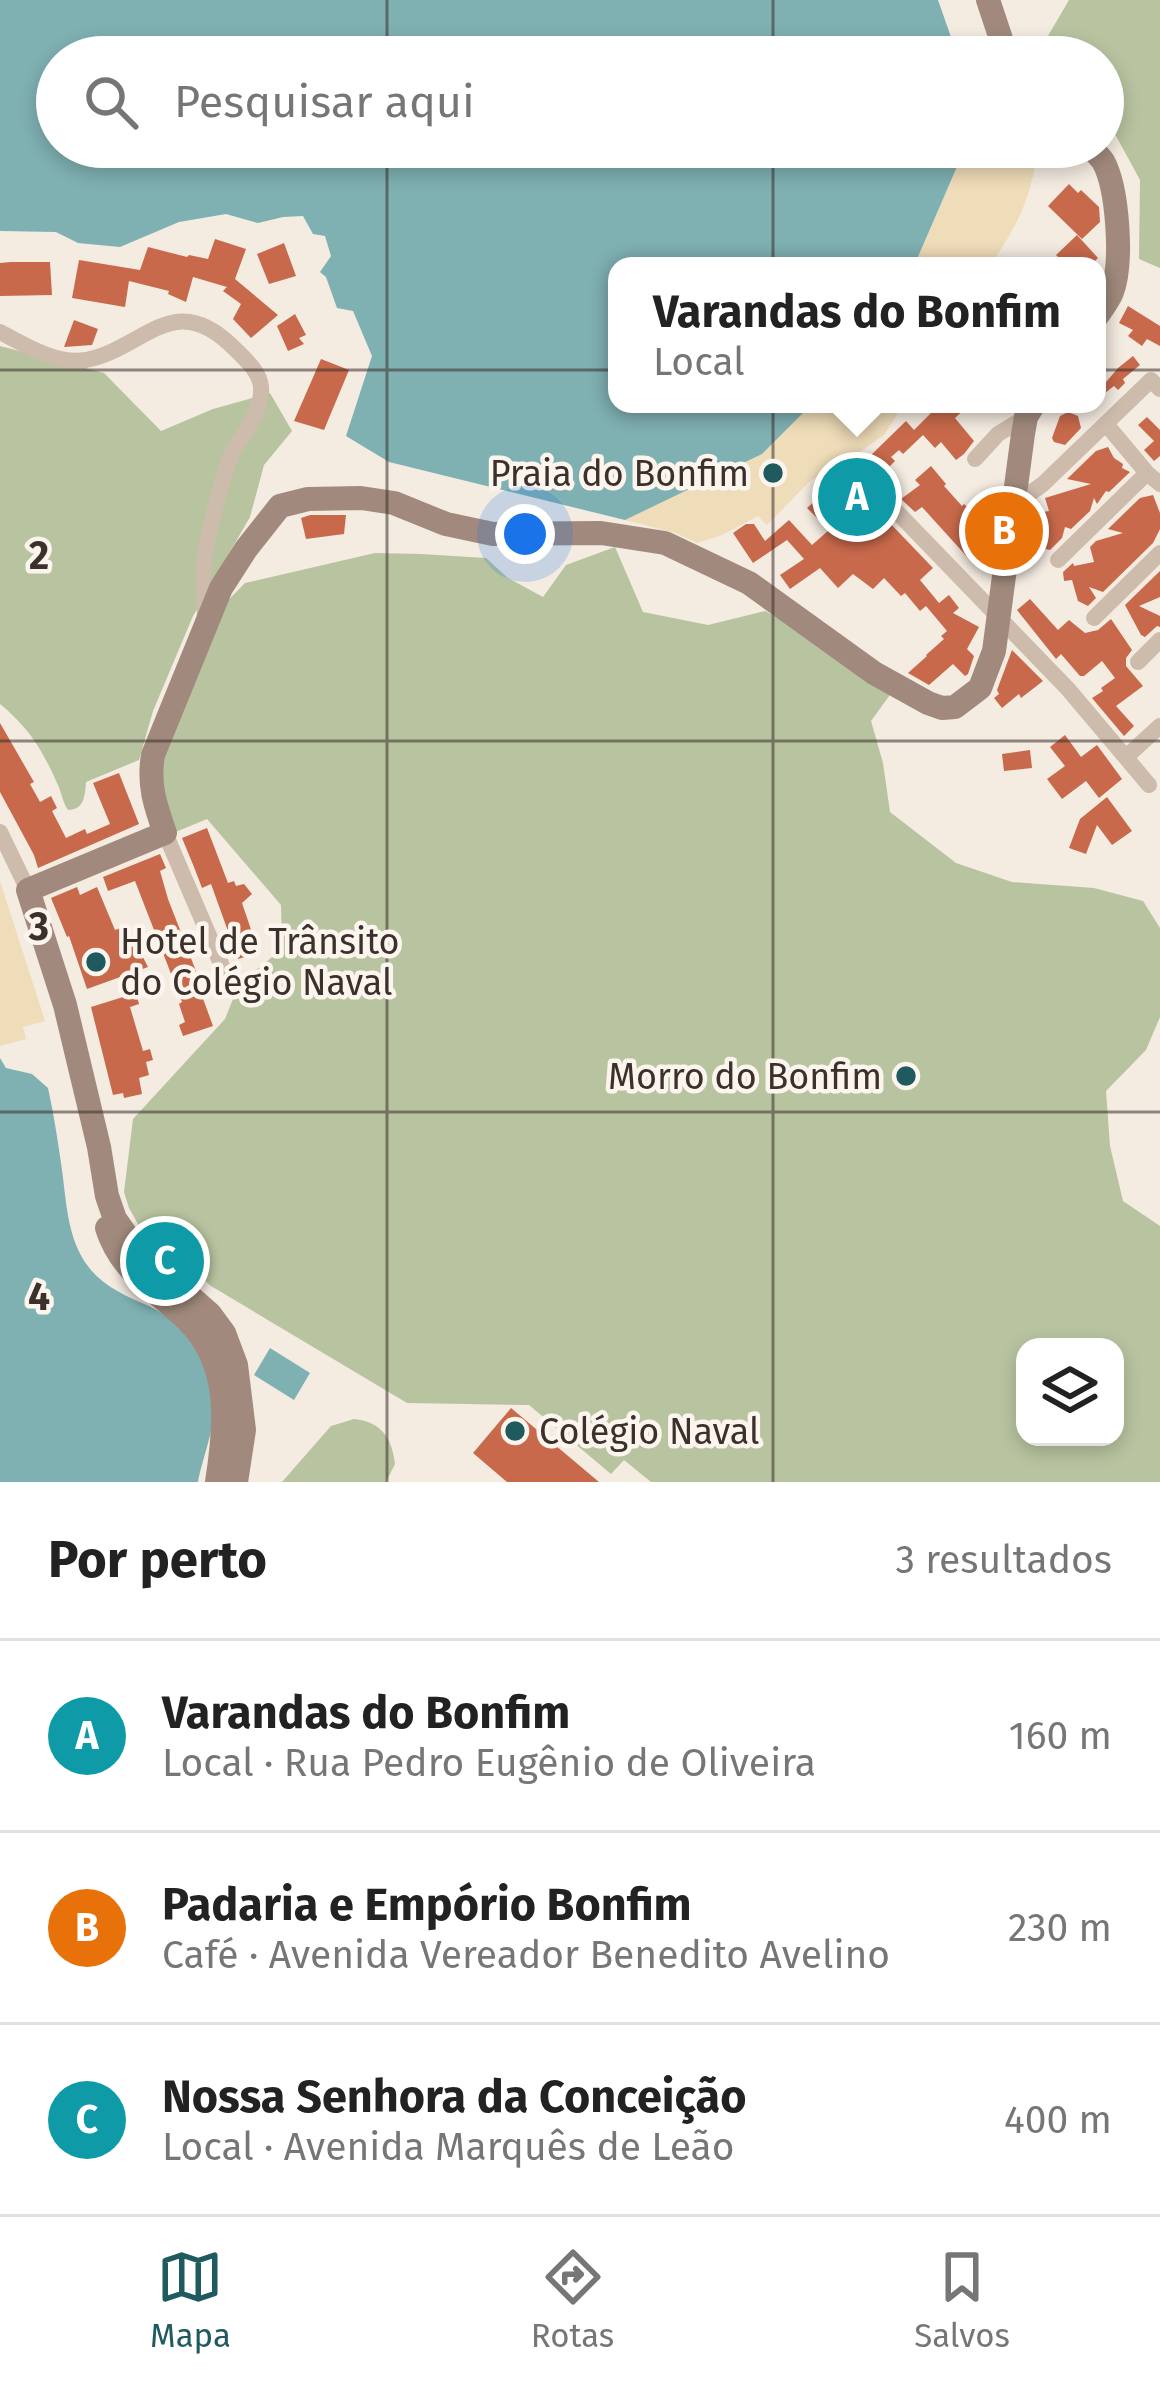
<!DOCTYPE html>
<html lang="pt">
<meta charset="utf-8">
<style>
:root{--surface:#fff;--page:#f2f2f2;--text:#222;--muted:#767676;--line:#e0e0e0;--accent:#1f5a5e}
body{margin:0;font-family:"Fira Sans",sans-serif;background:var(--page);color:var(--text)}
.controls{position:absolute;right:36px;bottom:36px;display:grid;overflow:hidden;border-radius:24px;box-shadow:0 6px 18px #0003}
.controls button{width:108px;height:108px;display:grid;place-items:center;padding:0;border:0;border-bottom:3px solid var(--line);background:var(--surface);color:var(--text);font:60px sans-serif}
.you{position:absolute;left:525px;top:534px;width:42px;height:42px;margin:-30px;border:9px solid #fff;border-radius:50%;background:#1a73e8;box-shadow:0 0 0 18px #1a73e833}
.badge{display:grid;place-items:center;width:78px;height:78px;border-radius:50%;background:var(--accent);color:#fff;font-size:39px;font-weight:700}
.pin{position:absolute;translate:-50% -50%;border:6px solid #fff;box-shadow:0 3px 12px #0006}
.popup{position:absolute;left:608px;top:257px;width:498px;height:156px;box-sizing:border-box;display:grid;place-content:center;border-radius:24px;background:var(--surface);filter:drop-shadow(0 3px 9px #0005);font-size:39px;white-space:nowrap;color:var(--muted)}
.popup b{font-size:45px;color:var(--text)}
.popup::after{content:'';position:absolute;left:50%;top:100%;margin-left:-24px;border:24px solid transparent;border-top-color:var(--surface)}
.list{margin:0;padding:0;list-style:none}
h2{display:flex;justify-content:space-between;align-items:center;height:156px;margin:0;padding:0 48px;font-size:51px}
h2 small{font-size:39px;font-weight:400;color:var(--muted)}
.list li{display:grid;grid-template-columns:78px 1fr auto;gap:36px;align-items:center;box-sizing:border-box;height:192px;padding:0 48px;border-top:3px solid var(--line)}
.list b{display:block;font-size:45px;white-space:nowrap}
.list p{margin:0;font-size:39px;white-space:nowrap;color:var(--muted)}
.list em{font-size:39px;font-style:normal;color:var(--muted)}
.icon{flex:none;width:66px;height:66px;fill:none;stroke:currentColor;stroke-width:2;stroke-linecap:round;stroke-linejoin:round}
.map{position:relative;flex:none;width:1160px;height:1482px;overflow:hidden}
.search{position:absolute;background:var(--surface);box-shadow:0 6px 18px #0003;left:36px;right:36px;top:36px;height:132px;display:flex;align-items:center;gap:30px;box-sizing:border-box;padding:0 42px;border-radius:66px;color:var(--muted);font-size:45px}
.sheet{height:732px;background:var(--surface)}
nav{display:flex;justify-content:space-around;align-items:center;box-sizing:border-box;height:168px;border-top:3px solid var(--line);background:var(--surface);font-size:33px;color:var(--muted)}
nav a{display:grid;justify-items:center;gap:6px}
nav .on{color:var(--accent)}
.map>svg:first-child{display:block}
.green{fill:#b8c4a0;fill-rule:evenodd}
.sand{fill:#efdcb8}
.water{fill:#7fb0b2}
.building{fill:#c8694b}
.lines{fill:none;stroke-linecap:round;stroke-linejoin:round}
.street{stroke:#cdbbac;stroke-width:16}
.secondary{stroke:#a18a7d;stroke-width:24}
.grid{fill:none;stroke:#3b302b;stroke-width:3;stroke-opacity:0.55}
.poi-dot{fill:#1f5a5e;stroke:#fbf5ee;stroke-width:4.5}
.labels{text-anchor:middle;stroke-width:9;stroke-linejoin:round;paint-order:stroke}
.poi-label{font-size:36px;fill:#3b302b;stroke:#fbf5ee;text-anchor:end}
.grid-label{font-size:39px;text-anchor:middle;font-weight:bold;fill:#3b302b;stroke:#fbf5ee;stroke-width:9;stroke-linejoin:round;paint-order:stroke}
</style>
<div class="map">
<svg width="1160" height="1482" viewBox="0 0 1160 1482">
<rect width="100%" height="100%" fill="#f4ebe1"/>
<path class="green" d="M 1069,0 L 1160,0 L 1160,268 L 1139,259 L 1140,180 L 1103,112 L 1103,57 L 1065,57 L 1045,41 Z
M 0,346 L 104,373 L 161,431 L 213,409 L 270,393 L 292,431 L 264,465 L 250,517 L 193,616 L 153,711 L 139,760 L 86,782 C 85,796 84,810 68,810 C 62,801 62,793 57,783 C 42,749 29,728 0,704 Z
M 615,547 L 643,612 L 708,625 L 765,611 L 900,681 L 871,721 L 883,763 L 890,812 L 956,863 L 1012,882 L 1094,888 L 1143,901 L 1160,928 L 1160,1017 L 1146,1050 L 1106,1091 L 1110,1146 L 1123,1201 L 1160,1226 L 1160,1482 L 651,1482 L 624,1460 L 611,1474 L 529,1405 L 407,1403 L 211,1286 L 138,1224 L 129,1208 L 124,1192 L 133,1119 L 225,1019 L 239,984 L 282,949 L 281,905 L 207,819 L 166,836 L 151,794 L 205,624 L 245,583 L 375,553 L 421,554 L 486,558 L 508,578 L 543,597 L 566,565 ZM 1025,1347 L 1115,1347 L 1115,1437 L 1025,1437 Z
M 354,1419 C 382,1422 392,1438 395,1464 L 386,1482 L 282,1482 L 331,1426 Z"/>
<path class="sand" d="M 959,147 L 1038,147 C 1031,199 1019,223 990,266 L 914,266 L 956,169 Z
M 812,404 L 904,404 L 884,435 L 857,454 L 841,459 L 808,483 L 767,525 L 758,516 L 722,535 L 697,543 L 676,533 L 625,520 L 762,454 Z
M 0,881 L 45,1021 L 23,1027 L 26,1039 L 0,1046 Z"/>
<path class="water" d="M 0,0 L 938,0 L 958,57 L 57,57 L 57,147 L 959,147 L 956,169 L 914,266 L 617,266 L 617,404 L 812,404 L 762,454 L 625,520 L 389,462 L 346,436 L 372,356 L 353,311 L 337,308 L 326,277 L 320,272 L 331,256 L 325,236 L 313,234 L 303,216 L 283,217 L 258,223 L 226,214 L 179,222 L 120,247 L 78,243 L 56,232 L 0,231 Z
M 0,1058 L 6,1068 L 32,1074 L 48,1088 C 54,1115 58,1142 62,1170 C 66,1199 67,1232 83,1259 C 98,1284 123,1295 149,1306 C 189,1325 211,1368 214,1410 C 215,1426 201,1464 198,1482 L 0,1482 Z
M 270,1348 L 310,1373 L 294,1400 L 254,1375 Z"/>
<path class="building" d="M 1069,184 L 1078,193 L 1081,190 L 1099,207 L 1100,222 L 1082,239 L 1048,206 Z
M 1077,235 L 1098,258 L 1090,266 L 1067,266 L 1056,255 Z
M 215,239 L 246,249 L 235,279 L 278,315 L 251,338 L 233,319 L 241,304 L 223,291 L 227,287 L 193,277 L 186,302 L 168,294 L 169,291 L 129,281 L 125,307 L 72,298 L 79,260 L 140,270 L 148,247 L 187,257 L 189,255 L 208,259 Z
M 284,243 L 296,276 L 269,284 L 257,254 Z
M 11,262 L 50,262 L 52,295 L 0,296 L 0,263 Z
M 1128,306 L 1160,326 L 1160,346 L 1147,339 L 1142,346 L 1128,336 L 1133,330 L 1119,323 Z
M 295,314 L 306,335 L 299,338 L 304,344 L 288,351 L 277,326 Z
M 74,320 L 98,329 L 92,345 L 64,347 Z
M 1133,356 L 1140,365 L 1123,379 L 1125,383 L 1118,390 L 1114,386 L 1105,393 L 1101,388 L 1118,368 Z
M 321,359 L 349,370 L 324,430 L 294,421 Z
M 940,404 L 970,404 L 955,418 L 974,441 L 964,454 L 956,460 L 941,442 L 935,448 L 923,435 L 903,454 L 899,450 L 891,457 L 895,461 L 882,474 L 901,495 L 885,502 L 883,508 L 885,518 L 933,568 L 920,580 L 939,603 L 949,595 L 959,608 L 953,613 L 979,627 L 967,649 L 974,656 L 968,674 L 965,676 L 953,664 L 929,685 L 908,673 L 927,656 L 926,655 L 944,639 L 941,636 L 947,631 L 926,606 L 920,611 L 905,593 L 901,596 L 884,578 L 873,589 L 853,574 L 838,588 L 820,568 L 790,589 L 780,575 L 804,559 L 787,540 L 753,563 L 733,533 L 746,524 L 754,524 L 765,541 L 789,520 L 812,545 L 829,530 L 807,508 L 816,500 L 832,516 L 848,502 L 837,488 L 871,459 L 869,457 L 906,421 L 914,430 Z
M 1068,412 L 1078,416 L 1081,428 L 1065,445 L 1054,442 L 1052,438 L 1060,416 Z
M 1147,417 L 1160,430 L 1160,456 L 1154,461 L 1144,450 L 1154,441 L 1138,425 Z
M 1108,447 L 1114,458 L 1123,464 L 1122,468 L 1130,472 L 1109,492 L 1106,491 L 1097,504 L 1094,498 L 1090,511 L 1071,529 L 1065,527 L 1062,538 L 1050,550 L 1028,545 L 1029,514 L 1049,511 L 1045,498 L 1091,484 L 1067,479 L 1096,451 Z
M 931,466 L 946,484 L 944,486 L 962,506 L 964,504 L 973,512 L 973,520 L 992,540 L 988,573 L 970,560 L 922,507 L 915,512 L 901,499 L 920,485 L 915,480 Z
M 1153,495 L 1160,513 L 1160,529 L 1153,543 L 1103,592 L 1089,587 L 1096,598 L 1088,606 L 1078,601 L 1072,580 L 1064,581 L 1063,572 L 1073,563 L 1074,566 L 1094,562 L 1090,547 L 1096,541 L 1123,533 L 1108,529 L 1140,498 Z
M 310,515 L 346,515 L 344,534 L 306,539 L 301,518 Z
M 1160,571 L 1160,597 L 1139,606 L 1160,616 L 1160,627 L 1157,626 L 1145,637 L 1141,635 L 1125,605 Z
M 1030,599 L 1058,630 L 1069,620 L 1085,633 L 1098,630 L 1111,619 L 1132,650 L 1126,658 L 1126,666 L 1143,686 L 1116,706 L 1134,726 L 1124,736 L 1092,698 L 1103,691 L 1101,688 L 1115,678 L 1102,661 L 1084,676 L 1080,676 L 1061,654 L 1056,659 L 1017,610 Z
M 1012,650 L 1043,681 L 1021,698 L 1019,694 L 1002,708 L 994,698 L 999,694 L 997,690 Z
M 0,723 L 34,782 L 30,784 L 40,802 L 51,796 L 57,808 L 52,811 L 66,838 L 85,829 L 87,834 L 110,824 L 93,783 L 119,773 L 139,824 L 38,868 L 34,855 L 0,792 Z
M 1065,735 L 1081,757 L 1097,745 L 1122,779 L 1099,798 L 1086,781 L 1062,799 L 1047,779 L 1065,766 L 1050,747 Z
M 1030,750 L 1032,768 L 1004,771 L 1002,754 Z
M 1107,797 L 1132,831 L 1112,845 L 1097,825 L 1086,854 L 1069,848 L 1080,819 Z
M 207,828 L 228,883 L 234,881 L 236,886 L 244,884 L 252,894 L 242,903 L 259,953 L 238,959 L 211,884 L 202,888 L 194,867 L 182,838 Z
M 160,854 L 166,868 L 160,871 L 168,899 L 201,984 L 198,985 L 213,1026 L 183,1036 L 179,1025 L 185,1022 L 179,1004 L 182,1002 L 135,881 L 108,891 L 103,877 Z
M 77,887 L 80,895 L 97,887 L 115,930 L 127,926 L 148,967 L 87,989 L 69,936 L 67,937 L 51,898 Z
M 136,993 L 139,1004 L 130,1007 L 143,1051 L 150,1049 L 153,1060 L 146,1062 L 149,1075 L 139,1078 L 142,1094 L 124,1098 L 123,1093 L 113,1095 L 91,1007 Z
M 511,1408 L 599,1482 L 507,1482 L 473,1453 Z"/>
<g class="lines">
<path class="street" d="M 0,332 C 25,345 56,365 86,360 C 146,348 174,286 236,350 C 246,360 260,372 261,387 C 263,415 237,438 228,463 C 220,485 207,538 204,561 C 202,579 204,599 205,617
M 1106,424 L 1147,473 L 1160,484
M 975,459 L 998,434 L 1026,417
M 1015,494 L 1032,492 L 1043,484 L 1151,380 L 1160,389
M 895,510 L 1068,689 L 1149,785
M 1058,560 L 1147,473
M 1094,618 L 1160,553
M 1138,662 L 1160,640
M 1126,757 L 1160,726
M 0,832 L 28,890
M 165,833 L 225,973"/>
<path class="secondary" d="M 988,0 L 1007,57
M 1091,147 C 1092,149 1102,159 1103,161 C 1118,188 1123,263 1112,292 C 1109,300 1102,309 1097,316
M 107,1228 C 121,1272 156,1290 187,1320 C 232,1365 226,1425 217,1482
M 236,1482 L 244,1430 L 236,1365 L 224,1333 L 210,1314 L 136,1249 L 115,1219 L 107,1196 L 99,1147 L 65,1005 L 28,890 L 165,833 C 155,805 148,784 153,755 L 221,588 L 246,549 L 280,506 L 308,499 L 361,498 L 394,503 L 446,524 L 493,534 L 601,533 L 665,543 L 749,583 L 874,673 L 928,703 L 942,708 L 955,707 L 980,688 L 994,651 L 1023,434 L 1026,417 L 1034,404"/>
</g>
<path class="grid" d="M 387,0 L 387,57M 773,0 L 773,57M 387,147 L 387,1482M 773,147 L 773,1482M 0,370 L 1160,370M 0,741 L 1160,741M 0,1112 L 1160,1112"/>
<g class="poi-dot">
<circle cx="773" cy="473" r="12"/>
<circle cx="96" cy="962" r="12"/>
<circle cx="906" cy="1076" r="12"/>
<circle cx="515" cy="1431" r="12"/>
</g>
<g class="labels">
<g class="poi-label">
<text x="749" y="486">Praia do Bonfim</text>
<text x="120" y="954" text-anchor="start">Hotel de Trânsito<tspan x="120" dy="41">do Colégio Naval</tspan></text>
<text x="882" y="1089">Morro do Bonfim</text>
<text x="539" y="1444" text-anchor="start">Colégio Naval</text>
</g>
</g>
<g class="grid-label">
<text x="39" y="569">2</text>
<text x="39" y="940">3</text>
<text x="39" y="1310">4</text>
</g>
</svg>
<div class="controls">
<button><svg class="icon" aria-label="layers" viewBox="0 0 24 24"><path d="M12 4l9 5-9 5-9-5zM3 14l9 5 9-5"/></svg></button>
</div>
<div class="you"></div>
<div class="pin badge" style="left:857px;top:497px;background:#0f9aa8">A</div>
<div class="popup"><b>Varandas do Bonfim</b>Local</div>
<div class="pin badge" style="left:1004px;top:531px;background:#e8710a">B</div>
<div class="pin badge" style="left:165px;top:1261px;background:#0f9aa8">C</div>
<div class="search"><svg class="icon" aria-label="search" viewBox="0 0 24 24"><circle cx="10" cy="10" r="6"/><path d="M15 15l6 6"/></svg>Pesquisar aqui</div>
</div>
<section class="sheet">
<h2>Por perto<small>3 resultados</small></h2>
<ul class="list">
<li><span class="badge" style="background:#0f9aa8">A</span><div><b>Varandas do Bonfim</b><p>Local · Rua Pedro Eugênio de Oliveira</p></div><em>160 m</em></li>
<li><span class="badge" style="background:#e8710a">B</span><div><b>Padaria e Empório Bonfim</b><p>Café · Avenida Vereador Benedito Avelino</p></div><em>230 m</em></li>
<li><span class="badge" style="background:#0f9aa8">C</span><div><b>Nossa Senhora da Conceição</b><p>Local · Avenida Marquês de Leão</p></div><em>400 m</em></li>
</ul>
</section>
<nav>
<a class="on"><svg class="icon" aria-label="map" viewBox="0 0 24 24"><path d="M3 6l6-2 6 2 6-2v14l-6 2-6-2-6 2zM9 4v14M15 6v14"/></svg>Mapa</a>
<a><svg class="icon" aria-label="directions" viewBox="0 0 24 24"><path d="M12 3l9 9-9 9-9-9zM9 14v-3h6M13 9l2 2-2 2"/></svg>Rotas</a>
<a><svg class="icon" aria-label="saved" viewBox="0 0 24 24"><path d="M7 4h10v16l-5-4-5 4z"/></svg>Salvos</a>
</nav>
